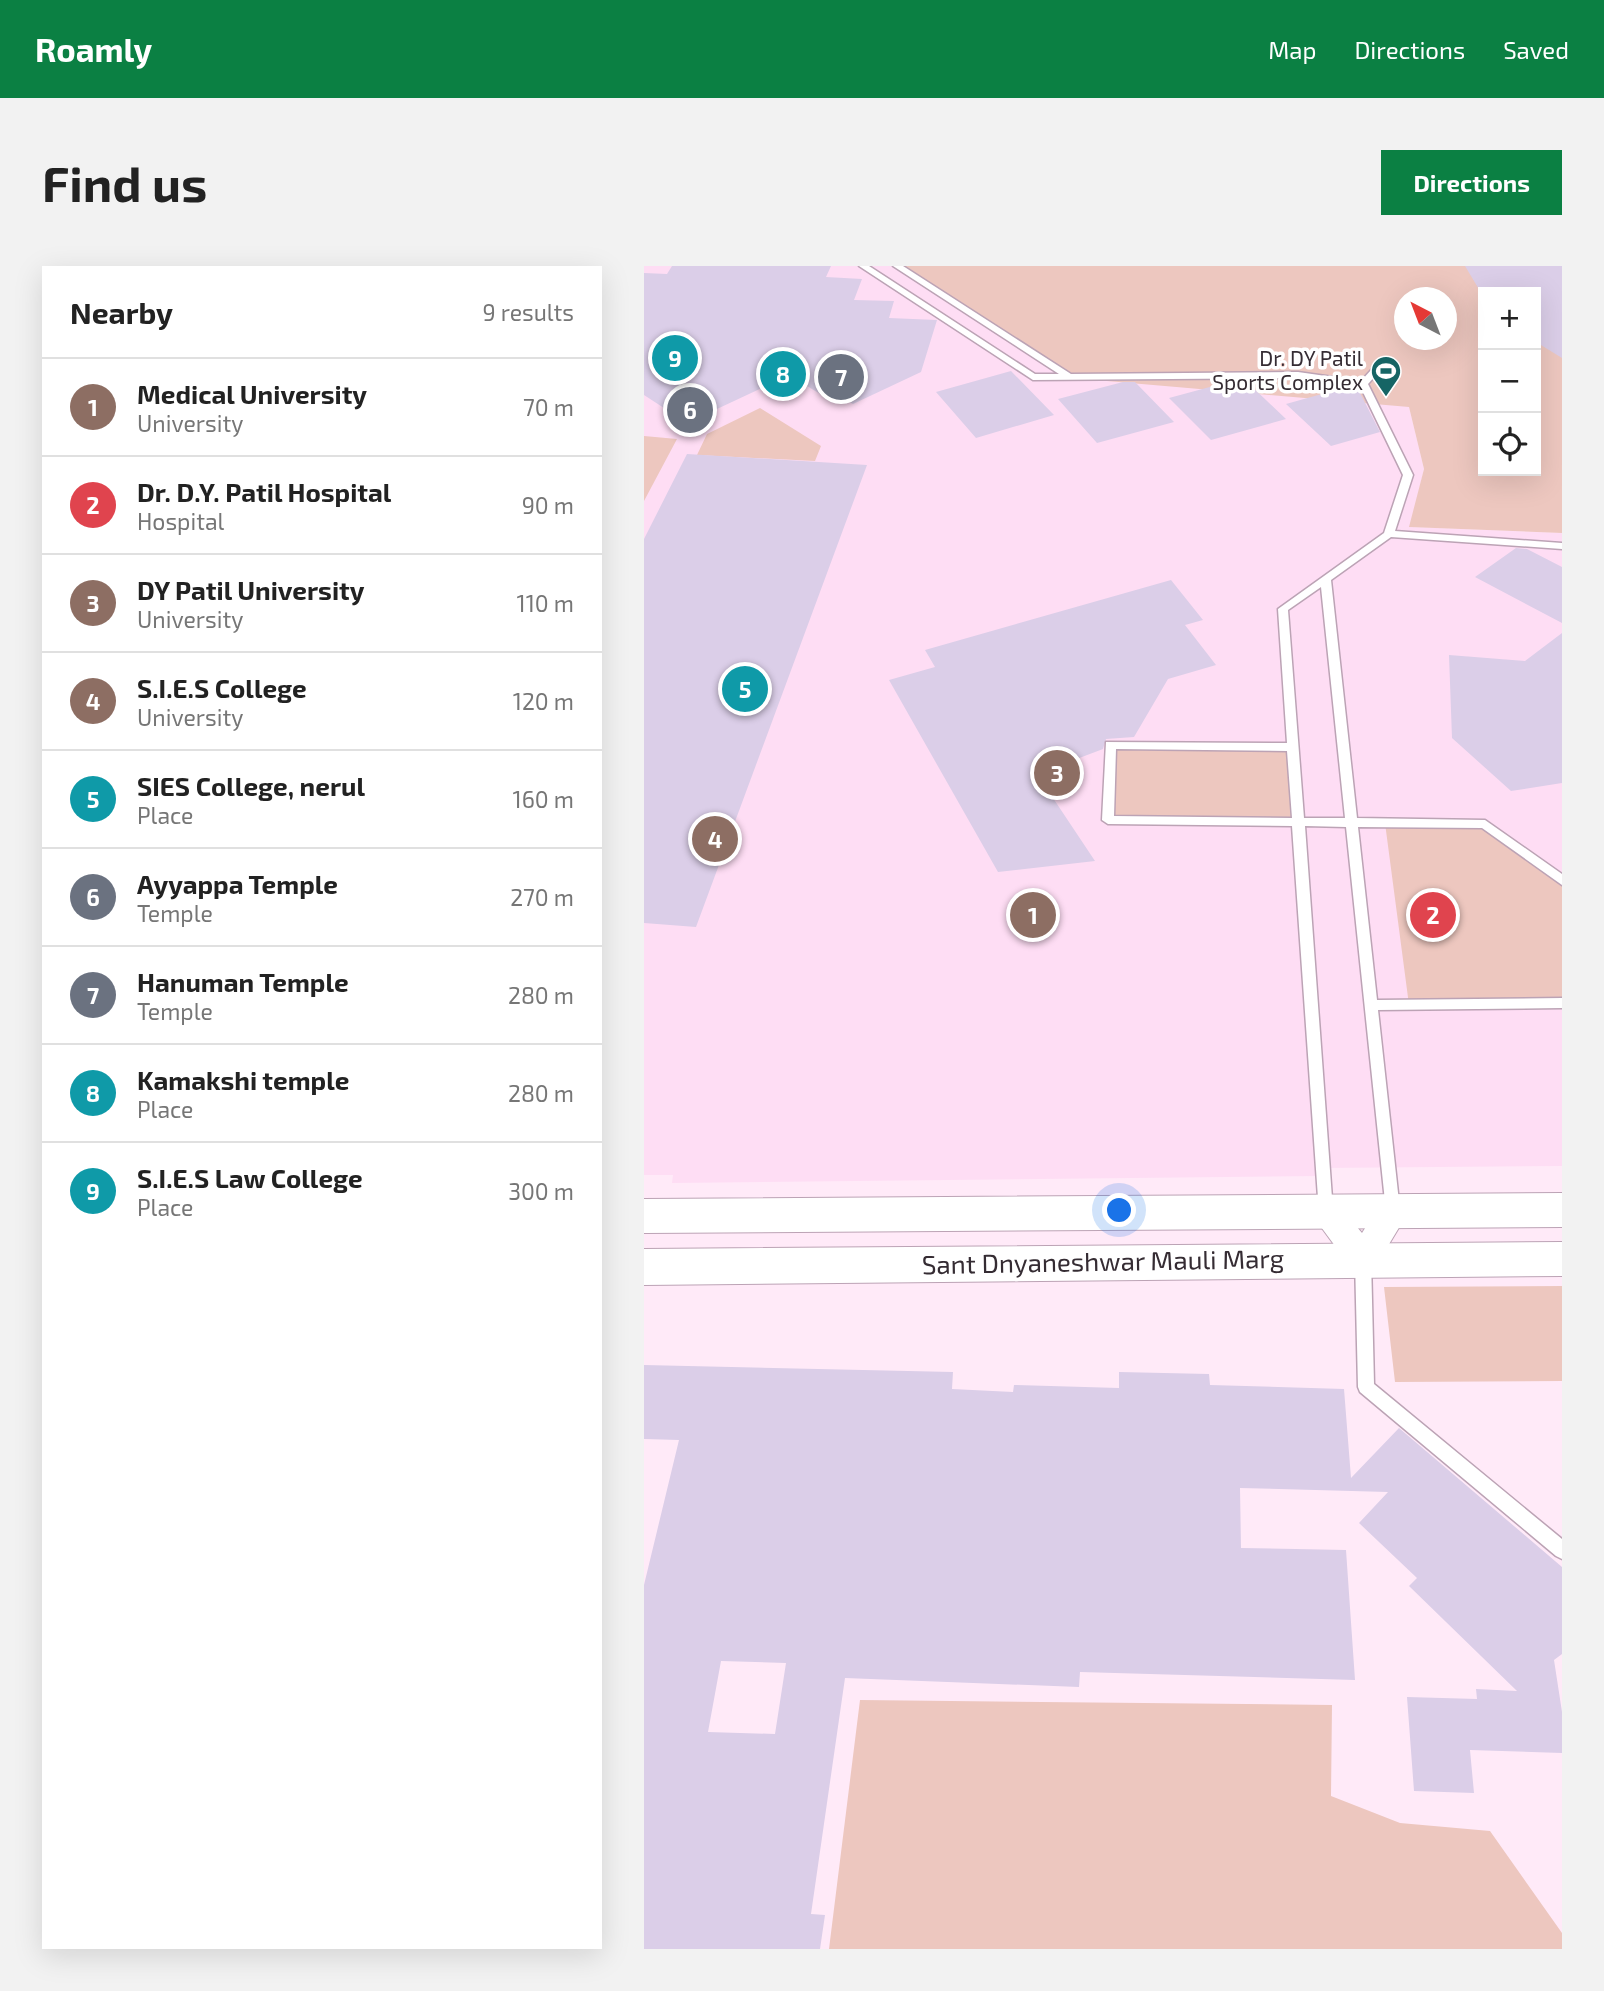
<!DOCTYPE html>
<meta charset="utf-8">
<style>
:root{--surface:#fff;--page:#f2f2f2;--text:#222;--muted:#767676;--line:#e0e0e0;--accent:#0b8043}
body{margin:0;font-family:"Exo 2",sans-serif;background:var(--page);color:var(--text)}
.controls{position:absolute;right:21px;top:21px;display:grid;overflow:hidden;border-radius:0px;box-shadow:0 7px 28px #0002}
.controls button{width:63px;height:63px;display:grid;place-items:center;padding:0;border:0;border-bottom:2px solid var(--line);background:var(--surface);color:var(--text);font:35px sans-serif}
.compass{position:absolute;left:750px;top:21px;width:63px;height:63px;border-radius:50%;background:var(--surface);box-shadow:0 7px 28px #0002;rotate:318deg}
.you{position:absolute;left:476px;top:945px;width:24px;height:24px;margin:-18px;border:5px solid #fff;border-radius:50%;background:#1a73e8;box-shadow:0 0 0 10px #1a73e833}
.badge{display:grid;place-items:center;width:46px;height:46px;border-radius:50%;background:var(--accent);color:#fff;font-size:23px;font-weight:700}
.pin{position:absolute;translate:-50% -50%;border:4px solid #fff;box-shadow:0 2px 7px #0006}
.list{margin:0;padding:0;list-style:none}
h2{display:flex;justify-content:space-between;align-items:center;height:91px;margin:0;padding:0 28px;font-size:30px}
h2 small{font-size:23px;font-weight:400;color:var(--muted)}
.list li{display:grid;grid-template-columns:46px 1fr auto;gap:21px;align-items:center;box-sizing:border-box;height:98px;padding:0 28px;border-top:2px solid var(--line)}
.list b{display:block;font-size:26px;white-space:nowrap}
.list p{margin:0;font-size:23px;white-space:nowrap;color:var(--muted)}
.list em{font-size:23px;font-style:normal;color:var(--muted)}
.icon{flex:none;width:38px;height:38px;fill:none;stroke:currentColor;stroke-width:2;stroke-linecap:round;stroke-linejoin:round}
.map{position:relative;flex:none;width:918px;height:1683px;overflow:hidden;border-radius:0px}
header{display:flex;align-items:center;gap:42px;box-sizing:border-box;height:98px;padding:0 35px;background:var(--accent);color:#fff}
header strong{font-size:33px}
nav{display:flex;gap:38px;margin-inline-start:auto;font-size:24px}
.intro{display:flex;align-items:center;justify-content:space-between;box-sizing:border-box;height:168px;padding:0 42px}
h1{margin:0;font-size:49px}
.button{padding:18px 32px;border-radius:0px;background:var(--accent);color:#fff;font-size:24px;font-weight:700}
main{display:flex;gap:42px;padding:0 42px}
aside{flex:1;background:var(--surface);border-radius:0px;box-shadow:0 7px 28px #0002}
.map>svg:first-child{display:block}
.built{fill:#feddf4}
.green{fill:#edc7bf;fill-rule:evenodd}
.building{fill:#dbcee8;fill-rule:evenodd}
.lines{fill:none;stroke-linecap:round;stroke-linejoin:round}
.service-casing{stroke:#bca3b5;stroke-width:3}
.minor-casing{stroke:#bca3b5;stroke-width:2}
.tertiary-casing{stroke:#bca3b5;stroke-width:2}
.service{fill:#fff;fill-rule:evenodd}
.minor{fill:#fff;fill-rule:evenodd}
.tertiary{fill:#fff;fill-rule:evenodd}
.labels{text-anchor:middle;stroke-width:7;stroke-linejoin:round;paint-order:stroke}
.far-poi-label{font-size:21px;fill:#352c33;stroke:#fff;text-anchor:end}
.street-label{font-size:26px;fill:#352c33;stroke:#fff}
</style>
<header>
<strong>Roamly</strong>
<nav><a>Map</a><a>Directions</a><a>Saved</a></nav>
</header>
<div class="intro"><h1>Find us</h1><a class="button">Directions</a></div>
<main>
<aside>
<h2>Nearby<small>9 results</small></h2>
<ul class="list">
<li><span class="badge" style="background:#8d6e63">1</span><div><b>Medical University</b><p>University</p></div><em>70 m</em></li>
<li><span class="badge" style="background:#e0444e">2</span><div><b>Dr. D.Y. Patil Hospital</b><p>Hospital</p></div><em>90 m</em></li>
<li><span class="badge" style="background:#8d6e63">3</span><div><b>DY Patil University</b><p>University</p></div><em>110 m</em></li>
<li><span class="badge" style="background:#8d6e63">4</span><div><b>S.I.E.S College</b><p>University</p></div><em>120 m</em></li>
<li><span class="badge" style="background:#0f9aa8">5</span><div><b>SIES College, nerul</b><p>Place</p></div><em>160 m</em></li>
<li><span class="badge" style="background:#6b7280">6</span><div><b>Ayyappa Temple</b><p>Temple</p></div><em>270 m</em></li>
<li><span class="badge" style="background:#6b7280">7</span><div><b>Hanuman Temple</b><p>Temple</p></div><em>280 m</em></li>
<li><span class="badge" style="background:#0f9aa8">8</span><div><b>Kamakshi temple</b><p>Place</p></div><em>280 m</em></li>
<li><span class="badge" style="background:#0f9aa8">9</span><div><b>S.I.E.S Law College</b><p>Place</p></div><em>300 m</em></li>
</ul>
</aside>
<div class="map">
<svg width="918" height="1683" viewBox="0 0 918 1683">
<rect width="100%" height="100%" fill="#ffeaf8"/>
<path class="built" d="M 0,0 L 810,0 L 803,32 L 760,32 L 765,141 L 780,203 L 766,261 L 918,267 L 918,900 L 676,902 L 676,910 L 28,917 L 29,909 L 0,909 Z"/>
<path class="green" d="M 253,0 L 918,0 L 918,267 L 765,261 L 780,203 L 765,141 L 428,112 ZM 839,26 L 892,26 L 892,205 L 839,205 ZM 760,32 L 802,32 L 802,74 L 760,74 Z
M 116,142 L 177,180 L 171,195 L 53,189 L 63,168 Z
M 0,170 L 33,173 L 0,235 Z
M 466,479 L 649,481 L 654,557 L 464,554 Z
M 741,557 L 841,558 L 918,614 L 918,737 L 765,739 Z
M 918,1020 L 918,1115 L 751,1116 L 740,1021 Z
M 216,1434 L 688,1439 L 687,1530 L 756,1557 L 846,1565 L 918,1667 L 918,1683 L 185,1683 Z"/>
<path class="building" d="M 28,0 L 187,0 L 182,11 L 218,13 L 210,34 L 250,35 L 245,52 L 293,54 L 277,106 L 209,138 L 186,125 L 178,129 L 158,117 L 135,128 L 122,120 L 43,157 L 0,129 L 0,7 L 23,8 Z
M 821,0 L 918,0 L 918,92 L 892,76 L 892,26 L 839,26 L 839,30 Z
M 367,105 L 410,149 L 332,172 L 292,126 Z
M 588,115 L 602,115 L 642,153 L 567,174 L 525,132 Z
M 479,116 L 491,116 L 530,156 L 453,177 L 414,133 Z
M 703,121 L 714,123 L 736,166 L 687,180 L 642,138 Z
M 43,188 L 223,199 L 52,661 L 0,657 L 0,273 Z
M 872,282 L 883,283 L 918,301 L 918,357 L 831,311 Z
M 527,314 L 559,354 L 541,359 L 572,399 L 524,413 L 490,471 L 462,473 L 459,483 L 393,508 L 451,595 L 354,606 L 245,414 L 291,401 L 281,384 Z
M 918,367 L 918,517 L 867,525 L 808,472 L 805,389 L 881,395 Z
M 0,1099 L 309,1106 L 308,1123 L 369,1126 L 370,1119 L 475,1122 L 475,1106 L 565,1108 L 566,1119 L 700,1123 L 707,1212 L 755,1162 L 918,1301 L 918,1388 L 910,1394 L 918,1446 L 918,1487 L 826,1484 L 830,1527 L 770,1525 L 763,1431 L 833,1433 L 832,1423 L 873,1425 L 765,1320 L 773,1312 L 715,1257 L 744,1226 L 596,1222 L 597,1282 L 702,1284 L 711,1414 L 436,1406 L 435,1421 L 201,1412 L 167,1648 L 181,1649 L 176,1683 L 0,1683 L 0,1319 L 35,1174 L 0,1173 ZM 77,1395 L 142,1397 L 131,1468 L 64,1466 Z"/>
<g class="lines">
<g class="service-casing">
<path id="service" d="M 215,0 L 225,0 L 391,108 L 415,108 L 249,0 L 259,0 L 427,108 L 654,106 L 717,115 L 738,92 L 744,92 L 744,96 L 724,118 L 769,209 L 751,265 L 918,277 L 918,283 L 747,271 L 687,314 L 713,552 L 841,554 L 918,608 L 918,619 L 838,562 L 714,561 L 733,734 L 918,732 L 918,742 L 734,744 L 756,945 L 754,949 L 749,951 L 744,949 L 742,945 L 702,561 L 661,560 L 689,946 L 687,950 L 682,952 L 677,950 L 675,946 L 648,560 L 464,558 L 458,554 L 462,476 L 643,477 L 634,343 L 740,267 L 759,209 L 716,120 L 654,112 L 389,114 ZM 677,321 L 701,552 L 660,552 L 644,344 ZM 472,483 L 643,485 L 648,552 L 470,550 Z
M 719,986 L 724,988 L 727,993 L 730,1118 L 918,1273 L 918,1293 L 912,1290 L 716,1126 L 714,1121 L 711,993 L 714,988 Z"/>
</g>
<g class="minor-casing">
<path id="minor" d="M 749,932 L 760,935 L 765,945 L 730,1003 L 719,1007 L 708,1003 L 666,946 L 671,936 C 694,928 704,951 718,967 L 738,935 Z"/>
</g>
<g class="tertiary-casing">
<path id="tertiary" d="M 918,927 L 918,961 L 0,967 L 0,933 Z
M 918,976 L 918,1010 L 0,1019 L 0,983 Z"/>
</g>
<use href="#service" class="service"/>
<use href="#minor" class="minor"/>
<use href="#tertiary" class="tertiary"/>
</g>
<defs>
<g id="stadium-pin" transform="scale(1.575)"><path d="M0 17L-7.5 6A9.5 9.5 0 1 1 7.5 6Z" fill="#166565" stroke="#fff"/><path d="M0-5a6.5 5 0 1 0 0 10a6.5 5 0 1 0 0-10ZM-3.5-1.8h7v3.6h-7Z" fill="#fff"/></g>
</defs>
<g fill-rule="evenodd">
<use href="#stadium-pin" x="742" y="105"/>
</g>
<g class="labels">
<g class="far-poi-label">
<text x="719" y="100">Dr. DY Patil<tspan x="719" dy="24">Sports Complex</tspan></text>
</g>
<g class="street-label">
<text transform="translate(459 996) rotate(-1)" y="9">Sant Dnyaneshwar Mauli Marg</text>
</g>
</g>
</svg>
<div class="controls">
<button>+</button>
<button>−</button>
<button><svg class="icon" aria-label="locate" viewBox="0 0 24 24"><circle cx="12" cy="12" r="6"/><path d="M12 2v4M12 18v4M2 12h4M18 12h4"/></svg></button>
</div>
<svg class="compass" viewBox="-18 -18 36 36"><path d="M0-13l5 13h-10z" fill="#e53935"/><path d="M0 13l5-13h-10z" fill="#767676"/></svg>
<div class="you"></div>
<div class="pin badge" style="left:389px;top:649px;background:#8d6e63">1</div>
<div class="pin badge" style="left:789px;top:649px;background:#e0444e">2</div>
<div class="pin badge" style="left:413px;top:507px;background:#8d6e63">3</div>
<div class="pin badge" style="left:71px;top:573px;background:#8d6e63">4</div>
<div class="pin badge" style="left:101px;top:423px;background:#0f9aa8">5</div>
<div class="pin badge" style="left:46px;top:144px;background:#6b7280">6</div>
<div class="pin badge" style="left:197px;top:111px;background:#6b7280">7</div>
<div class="pin badge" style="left:139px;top:108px;background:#0f9aa8">8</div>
<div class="pin badge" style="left:31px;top:92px;background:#0f9aa8">9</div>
</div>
</main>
